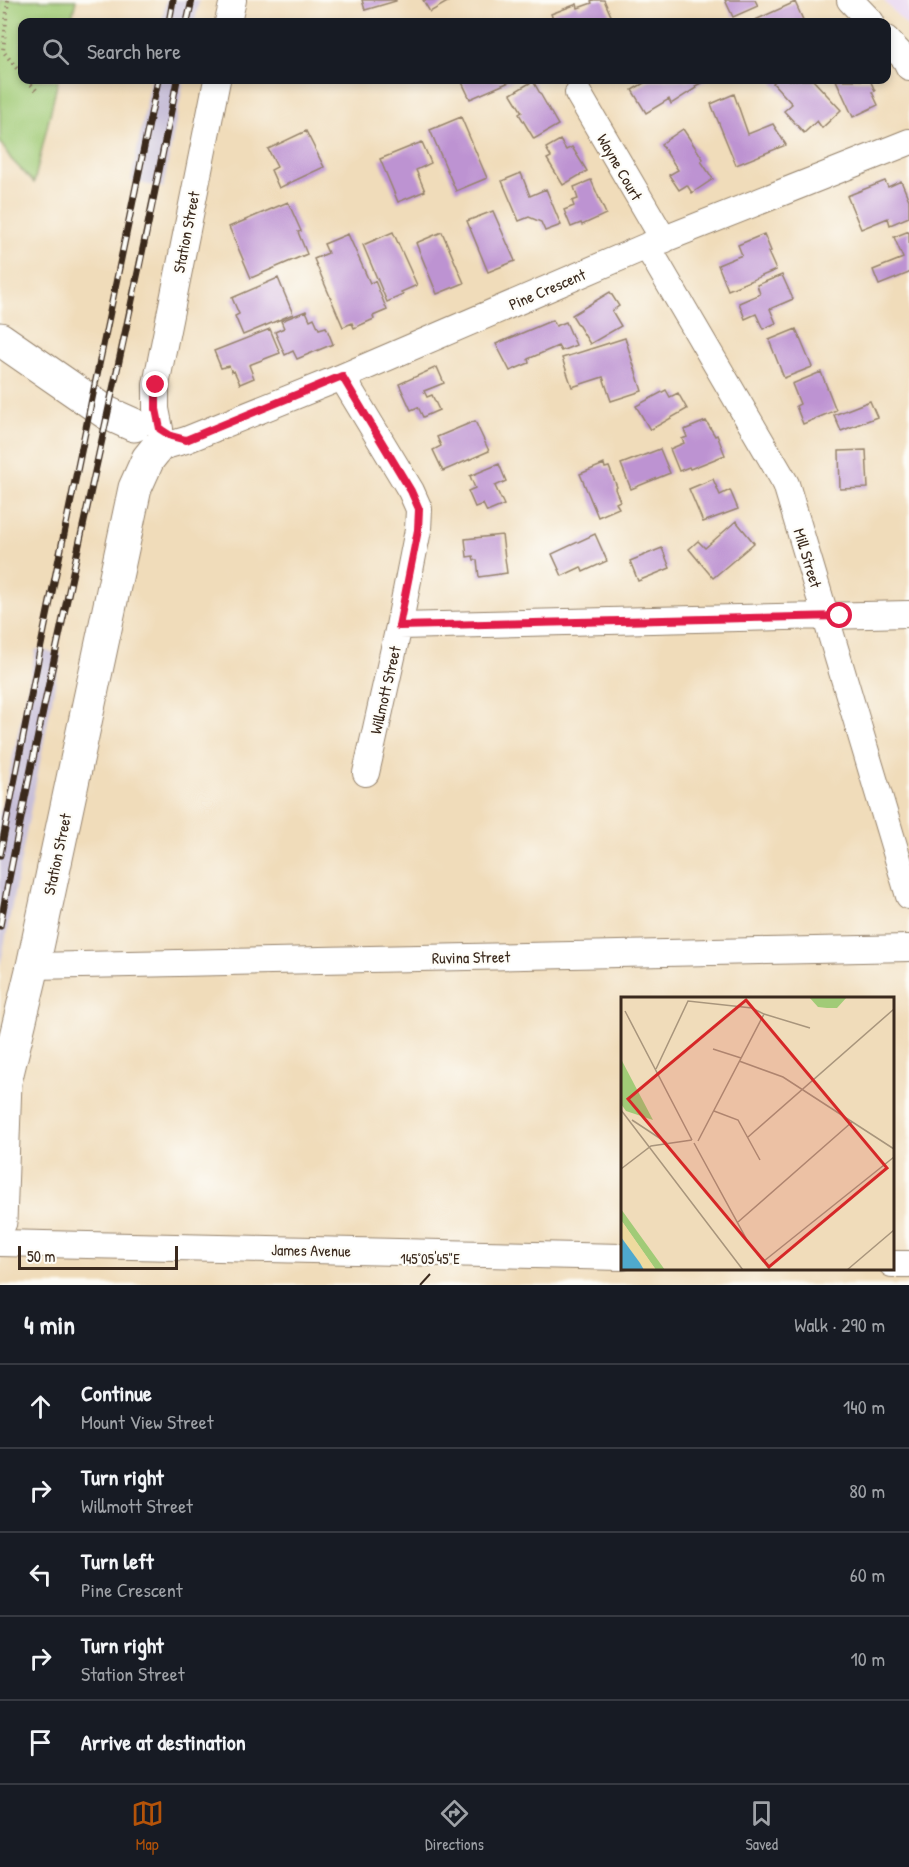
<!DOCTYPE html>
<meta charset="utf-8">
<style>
:root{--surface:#171b24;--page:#20242c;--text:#f1f3f6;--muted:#9ea1a6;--line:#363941;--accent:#b45309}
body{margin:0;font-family:"Patrick Hand",sans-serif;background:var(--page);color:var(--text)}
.scale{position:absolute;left:18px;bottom:15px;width:160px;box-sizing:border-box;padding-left:6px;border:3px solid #3b2a1e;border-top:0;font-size:16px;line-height:21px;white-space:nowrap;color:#3b2a1e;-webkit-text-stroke:4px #fdfcf7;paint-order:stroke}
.stop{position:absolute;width:18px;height:18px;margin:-14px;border:4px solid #e11d48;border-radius:50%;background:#fff}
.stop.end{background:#e11d48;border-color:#fff;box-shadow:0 2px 6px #0008}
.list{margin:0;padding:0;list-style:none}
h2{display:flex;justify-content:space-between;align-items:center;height:78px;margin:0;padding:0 24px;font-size:26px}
h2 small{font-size:20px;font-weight:400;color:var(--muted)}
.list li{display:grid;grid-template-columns:39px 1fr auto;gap:18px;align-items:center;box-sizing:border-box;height:84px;padding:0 24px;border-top:2px solid var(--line)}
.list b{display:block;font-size:22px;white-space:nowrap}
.list p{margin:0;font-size:20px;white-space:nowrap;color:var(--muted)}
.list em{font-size:20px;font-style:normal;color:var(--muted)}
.icon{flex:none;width:33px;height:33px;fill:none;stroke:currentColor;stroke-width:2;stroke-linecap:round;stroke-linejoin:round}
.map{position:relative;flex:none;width:909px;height:1285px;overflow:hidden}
.search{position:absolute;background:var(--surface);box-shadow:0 3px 9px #0003;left:18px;right:18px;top:18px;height:66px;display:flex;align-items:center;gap:15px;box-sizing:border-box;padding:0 21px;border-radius:12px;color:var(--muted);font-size:22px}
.sheet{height:498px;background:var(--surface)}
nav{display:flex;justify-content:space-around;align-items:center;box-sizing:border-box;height:84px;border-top:2px solid var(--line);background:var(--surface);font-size:16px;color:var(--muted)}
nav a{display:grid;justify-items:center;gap:3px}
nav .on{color:var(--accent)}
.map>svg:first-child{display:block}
.built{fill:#e6d2f0}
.industrial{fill:#c8bfd8}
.green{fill:#a1cb77;stroke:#6e7a4a;stroke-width:1.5}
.building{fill:#bd93d2}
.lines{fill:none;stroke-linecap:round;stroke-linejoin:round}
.minor-casing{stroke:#96836c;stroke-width:28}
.tertiary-casing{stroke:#96836c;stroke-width:35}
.path{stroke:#96836c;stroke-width:4;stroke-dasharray:1.5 4.5;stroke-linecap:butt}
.minor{stroke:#fff;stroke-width:26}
.tertiary{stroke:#fff;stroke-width:33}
.rail-casing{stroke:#3b2a1e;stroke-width:7}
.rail{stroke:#fdfcf7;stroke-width:4.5;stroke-dasharray:14;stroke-linecap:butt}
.route{stroke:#e11d48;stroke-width:8}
.ticks{fill:none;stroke:#3b2a1e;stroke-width:2}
.labels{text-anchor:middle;stroke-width:4.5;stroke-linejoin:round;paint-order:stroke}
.street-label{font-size:16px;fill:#3b2a1e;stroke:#fdfcf7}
.inset-road{fill:none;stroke:#a8957c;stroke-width:1.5}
.view{fill:#d62828;fill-opacity:0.15;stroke:#d62828;stroke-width:3}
.inset-edge{fill:none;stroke:#3b2a1e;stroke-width:3}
.ticks-label{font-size:15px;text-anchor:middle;fill:#3b2a1e;stroke:#fdfcf7;stroke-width:4.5;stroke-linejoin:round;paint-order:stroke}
</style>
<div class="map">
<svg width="909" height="1285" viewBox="0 0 909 1285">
<rect width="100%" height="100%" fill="#fdfcf7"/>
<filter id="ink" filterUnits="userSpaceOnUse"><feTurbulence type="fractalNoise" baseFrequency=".0167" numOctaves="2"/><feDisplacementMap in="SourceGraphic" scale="12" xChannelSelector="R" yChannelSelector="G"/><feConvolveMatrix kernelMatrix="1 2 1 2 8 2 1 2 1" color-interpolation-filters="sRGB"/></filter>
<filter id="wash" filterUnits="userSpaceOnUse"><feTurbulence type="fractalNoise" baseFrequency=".008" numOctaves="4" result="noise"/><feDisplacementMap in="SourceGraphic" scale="24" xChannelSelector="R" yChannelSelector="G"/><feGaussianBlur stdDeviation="1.35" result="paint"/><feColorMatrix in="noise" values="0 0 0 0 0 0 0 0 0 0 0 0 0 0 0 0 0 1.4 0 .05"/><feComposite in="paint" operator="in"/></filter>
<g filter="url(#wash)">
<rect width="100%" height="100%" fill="#f0dcba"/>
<path class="built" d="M 883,0 L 909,0 L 909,28 Z"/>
<path class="industrial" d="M 166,0 L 199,0 L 195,22 L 162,22 Z
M 151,80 L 184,80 L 163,188 L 131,181 Z
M 36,649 L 61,654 L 0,967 L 0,816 Z"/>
<path class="green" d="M 0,0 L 76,0 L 71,22 L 22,22 L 22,80 L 58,80 L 34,183 L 11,159 L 0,142 Z"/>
<g id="blocks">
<path class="building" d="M 362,0 L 396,0 L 396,1 L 365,10 Z
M 423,0 L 451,0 L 430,12 Z
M 594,0 L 604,0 L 612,18 L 609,22 L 554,22 L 551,14 L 577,4 L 578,8 L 592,3 L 591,1 Z
M 725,0 L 755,0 L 758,6 L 733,17 Z
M 795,2 L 804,22 L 751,22 Z
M 461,80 L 514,80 L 470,99 Z
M 649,80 L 707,80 L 695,86 L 696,88 L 671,104 L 669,99 L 646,113 L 632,90 Z
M 776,80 L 813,80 L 841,110 L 822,128 L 817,121 L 804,133 L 784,111 L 792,104 L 773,83 Z
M 836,80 L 870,80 L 875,91 L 872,92 L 878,105 L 853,117 Z
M 533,81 L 558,125 L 534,139 L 519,114 L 522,112 L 511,94 Z
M 734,94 L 748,134 L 773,124 L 786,145 L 736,165 L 711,104 Z
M 461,117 L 487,178 L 456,191 L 430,130 Z
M 683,129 L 703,159 L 701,161 L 713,179 L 692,193 L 687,185 L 679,190 L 669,175 L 678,170 L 661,144 Z
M 306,131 L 324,167 L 279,188 L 271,170 L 277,167 L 268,149 Z
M 560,140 L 566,150 L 572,147 L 587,171 L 563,185 L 547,159 L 551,157 L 546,148 Z
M 422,142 L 431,163 L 416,170 L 425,191 L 398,202 L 380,159 Z
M 521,173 L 530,196 L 546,189 L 561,225 L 545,231 L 541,222 L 529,217 L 519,221 L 502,181 Z
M 591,180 L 606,214 L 582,225 L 581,223 L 571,227 L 564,210 L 574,206 L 572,201 L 578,199 L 574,187 Z
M 885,181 L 888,187 L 901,181 L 909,200 L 909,217 L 890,225 L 888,218 L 861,229 L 847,196 Z
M 288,202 L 301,231 L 298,232 L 307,254 L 251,278 L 229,227 Z
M 493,211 L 515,261 L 488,272 L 467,221 Z
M 909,231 L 909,273 L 879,285 L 873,270 L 903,258 L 894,237 Z
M 393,232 L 417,285 L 401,292 L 403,295 L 387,302 L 363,245 Z
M 442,232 L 464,283 L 437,294 L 416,243 Z
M 348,234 L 370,283 L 375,281 L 387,310 L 373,316 L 374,319 L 354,328 L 352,323 L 343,327 L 314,259 L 328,253 L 324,244 Z
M 764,234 L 771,251 L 768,252 L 776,270 L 728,290 L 718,265 L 742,255 L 738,245 Z
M 782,275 L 793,299 L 770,309 L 776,323 L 763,329 L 756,314 L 745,319 L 739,303 L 760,294 L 757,285 Z
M 278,278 L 293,314 L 243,335 L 235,316 L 239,314 L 232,298 Z
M 610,292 L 619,306 L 612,311 L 621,326 L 590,344 L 572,315 Z
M 306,311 L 310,320 L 314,318 L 319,329 L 326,327 L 333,344 L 297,359 L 293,351 L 285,355 L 275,332 L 284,328 L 281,321 Z
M 553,320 L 556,326 L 566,322 L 576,345 L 561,351 L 558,346 L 528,359 L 529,363 L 510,371 L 496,344 Z
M 270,329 L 280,353 L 249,365 L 254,378 L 240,384 L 234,371 L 232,372 L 229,366 L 221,368 L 214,351 Z
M 796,329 L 812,367 L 784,378 L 769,340 Z
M 625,338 L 642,391 L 611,401 L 603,377 L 572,387 L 562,358 Z
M 437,367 L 444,383 L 424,391 L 427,397 L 432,395 L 439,410 L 423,417 L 418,407 L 411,410 L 399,384 Z
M 821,372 L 836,410 L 803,424 L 796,406 L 800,404 L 792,384 Z
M 666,390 L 670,397 L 678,393 L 687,409 L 650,430 L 636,406 Z
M 870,401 L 877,417 L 841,431 L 834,415 Z
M 475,421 L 489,451 L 443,471 L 433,450 L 441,446 L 437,437 Z
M 706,421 L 715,436 L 717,435 L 725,455 L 690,469 L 689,467 L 679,471 L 670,449 L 684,443 L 682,439 L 687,437 L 684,430 Z
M 660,449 L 670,473 L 631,489 L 621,464 Z
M 866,450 L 868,488 L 840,489 L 839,451 Z
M 499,464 L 506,481 L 495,486 L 504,505 L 487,512 L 483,504 L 475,507 L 468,491 L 475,488 L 470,476 Z
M 604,464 L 605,468 L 609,467 L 617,487 L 615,489 L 620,501 L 616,503 L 619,508 L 598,517 L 580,474 Z
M 713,479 L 720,495 L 730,490 L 738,509 L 703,522 L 689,489 Z
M 736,521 L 754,543 L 713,578 L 689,549 L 698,541 L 705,548 Z
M 595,534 L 607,561 L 583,572 L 581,567 L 562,576 L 552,554 Z
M 502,535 L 507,573 L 479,577 L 477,560 L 474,560 L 473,556 L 467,557 L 465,539 Z
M 662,548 L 670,568 L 638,581 L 630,561 Z"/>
</g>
</g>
<g filter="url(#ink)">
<use href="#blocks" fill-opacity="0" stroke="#96836c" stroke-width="1.5"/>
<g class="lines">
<g class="minor-casing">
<path id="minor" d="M 850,0 L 871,22
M 228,22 L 233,0
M 886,39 L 905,59 L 909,67
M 578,93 L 664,240
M 647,246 L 786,484 L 909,896
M 342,377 L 411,491 L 419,509 L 418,530 L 399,626 L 366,773
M 160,429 L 156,409 L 156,385 L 217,80
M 158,448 L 186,440 L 342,377 L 647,246 L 909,142
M 399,626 L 909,614
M 33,966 L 909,948
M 0,1243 L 622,1257
M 892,1264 L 909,1264"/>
</g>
<g class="tertiary-casing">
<path id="tertiary" d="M 0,339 L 107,413 L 134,425
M 0,1222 L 5,1082 L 33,966 L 135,488 L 148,459 L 156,449"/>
</g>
<path class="path" d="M 8,0 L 3,51 L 22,75
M 27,80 L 38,92"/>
<use href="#minor" class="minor"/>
<use href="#tertiary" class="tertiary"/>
<g class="rail-casing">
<path id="rail" d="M 169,22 L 173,0
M 187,22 L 192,0
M 0,855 L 40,650 L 158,80
M 0,926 C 53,643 123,363 177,80"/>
</g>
<use href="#rail" class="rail"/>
</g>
</g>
<g class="lines" filter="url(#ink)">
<path class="route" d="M 156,385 L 156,409 L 160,429 L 171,436 L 186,440 L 342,376 L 411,491 L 419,509 L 418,530 L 399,626 L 840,616"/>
</g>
<path class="ticks" d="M 420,1285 L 430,1274"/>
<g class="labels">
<g class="street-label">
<text transform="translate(620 167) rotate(60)" y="6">Wayne Court</text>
<text transform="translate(186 232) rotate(-79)" y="6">Station Street</text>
<text transform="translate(547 289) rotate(-23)" y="6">Pine Crescent</text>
<text transform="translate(808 558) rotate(73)" y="6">Mill Street</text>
<text transform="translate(385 690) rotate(-77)" y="6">Willmott Street</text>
<text transform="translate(57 854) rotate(-78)" y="6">Station Street</text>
<text transform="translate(471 957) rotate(-1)" y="6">Ruvina Street</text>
<text transform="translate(311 1250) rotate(1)" y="6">James Avenue</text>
</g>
</g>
<g transform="translate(621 997)">
<rect width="273" height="273" fill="#f0dcba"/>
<path d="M 188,0 L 226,0 L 216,11 L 206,11 L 197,10 ZM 0,62 L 32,123 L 5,114 L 0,107 ZM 0,212 L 44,273 L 35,273 L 0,223 Z" fill="#a1cb77"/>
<path d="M 0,223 L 35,273 L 23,273 L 0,240 Z" fill="#eeda9e"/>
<path d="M 0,240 L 19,266 L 23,273 L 0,273 Z" fill="#4fa9cd"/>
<path class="inset-road" d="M 4,14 L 71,143M 143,17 L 189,31M 92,52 L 120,61M 118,64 L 162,80 L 273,152M 35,72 L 67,4 L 131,11 L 143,17 L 77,144M 0,113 L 122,273M 93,114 L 117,123 L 139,163M 11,123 L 46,146M 127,140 L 273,12M 73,146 L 126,243 L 149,273M 0,172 L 30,149 L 71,143M 117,225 L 231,125M 143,264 L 273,160M 226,273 L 273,233"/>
<path class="view" d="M 125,3 L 266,171 L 148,270 L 7,102 Z"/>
<rect width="273" height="273" class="inset-edge"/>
</g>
<g class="ticks-label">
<text x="430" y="1264">145°05'45"E</text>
</g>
</svg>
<div class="scale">50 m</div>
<div class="stop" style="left:840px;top:616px"></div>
<div class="stop end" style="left:156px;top:385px"></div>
<div class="search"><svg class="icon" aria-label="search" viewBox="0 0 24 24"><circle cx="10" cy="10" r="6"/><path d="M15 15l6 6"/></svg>Search here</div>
</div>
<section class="sheet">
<h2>4 min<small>Walk · 290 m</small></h2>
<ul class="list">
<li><svg class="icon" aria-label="ahead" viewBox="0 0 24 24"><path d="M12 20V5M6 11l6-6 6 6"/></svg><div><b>Continue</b><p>Mount View Street</p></div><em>140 m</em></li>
<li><svg class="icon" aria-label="right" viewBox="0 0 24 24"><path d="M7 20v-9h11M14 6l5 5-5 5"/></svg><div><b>Turn right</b><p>Willmott Street</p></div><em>80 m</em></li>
<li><svg class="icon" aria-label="left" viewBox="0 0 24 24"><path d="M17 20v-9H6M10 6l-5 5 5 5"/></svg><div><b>Turn left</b><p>Pine Crescent</p></div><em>60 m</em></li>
<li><svg class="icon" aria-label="right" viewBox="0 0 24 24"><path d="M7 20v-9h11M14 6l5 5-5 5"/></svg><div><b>Turn right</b><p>Station Street</p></div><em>10 m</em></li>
<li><svg class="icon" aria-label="arrive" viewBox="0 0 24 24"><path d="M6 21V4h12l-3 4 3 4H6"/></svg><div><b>Arrive at destination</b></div></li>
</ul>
</section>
<nav>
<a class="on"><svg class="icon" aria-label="map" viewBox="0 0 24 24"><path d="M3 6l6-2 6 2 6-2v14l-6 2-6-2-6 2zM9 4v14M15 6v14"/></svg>Map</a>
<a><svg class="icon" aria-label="directions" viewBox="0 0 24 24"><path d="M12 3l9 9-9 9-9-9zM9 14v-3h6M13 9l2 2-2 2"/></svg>Directions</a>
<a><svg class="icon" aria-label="saved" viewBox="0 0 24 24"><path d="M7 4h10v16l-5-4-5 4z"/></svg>Saved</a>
</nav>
